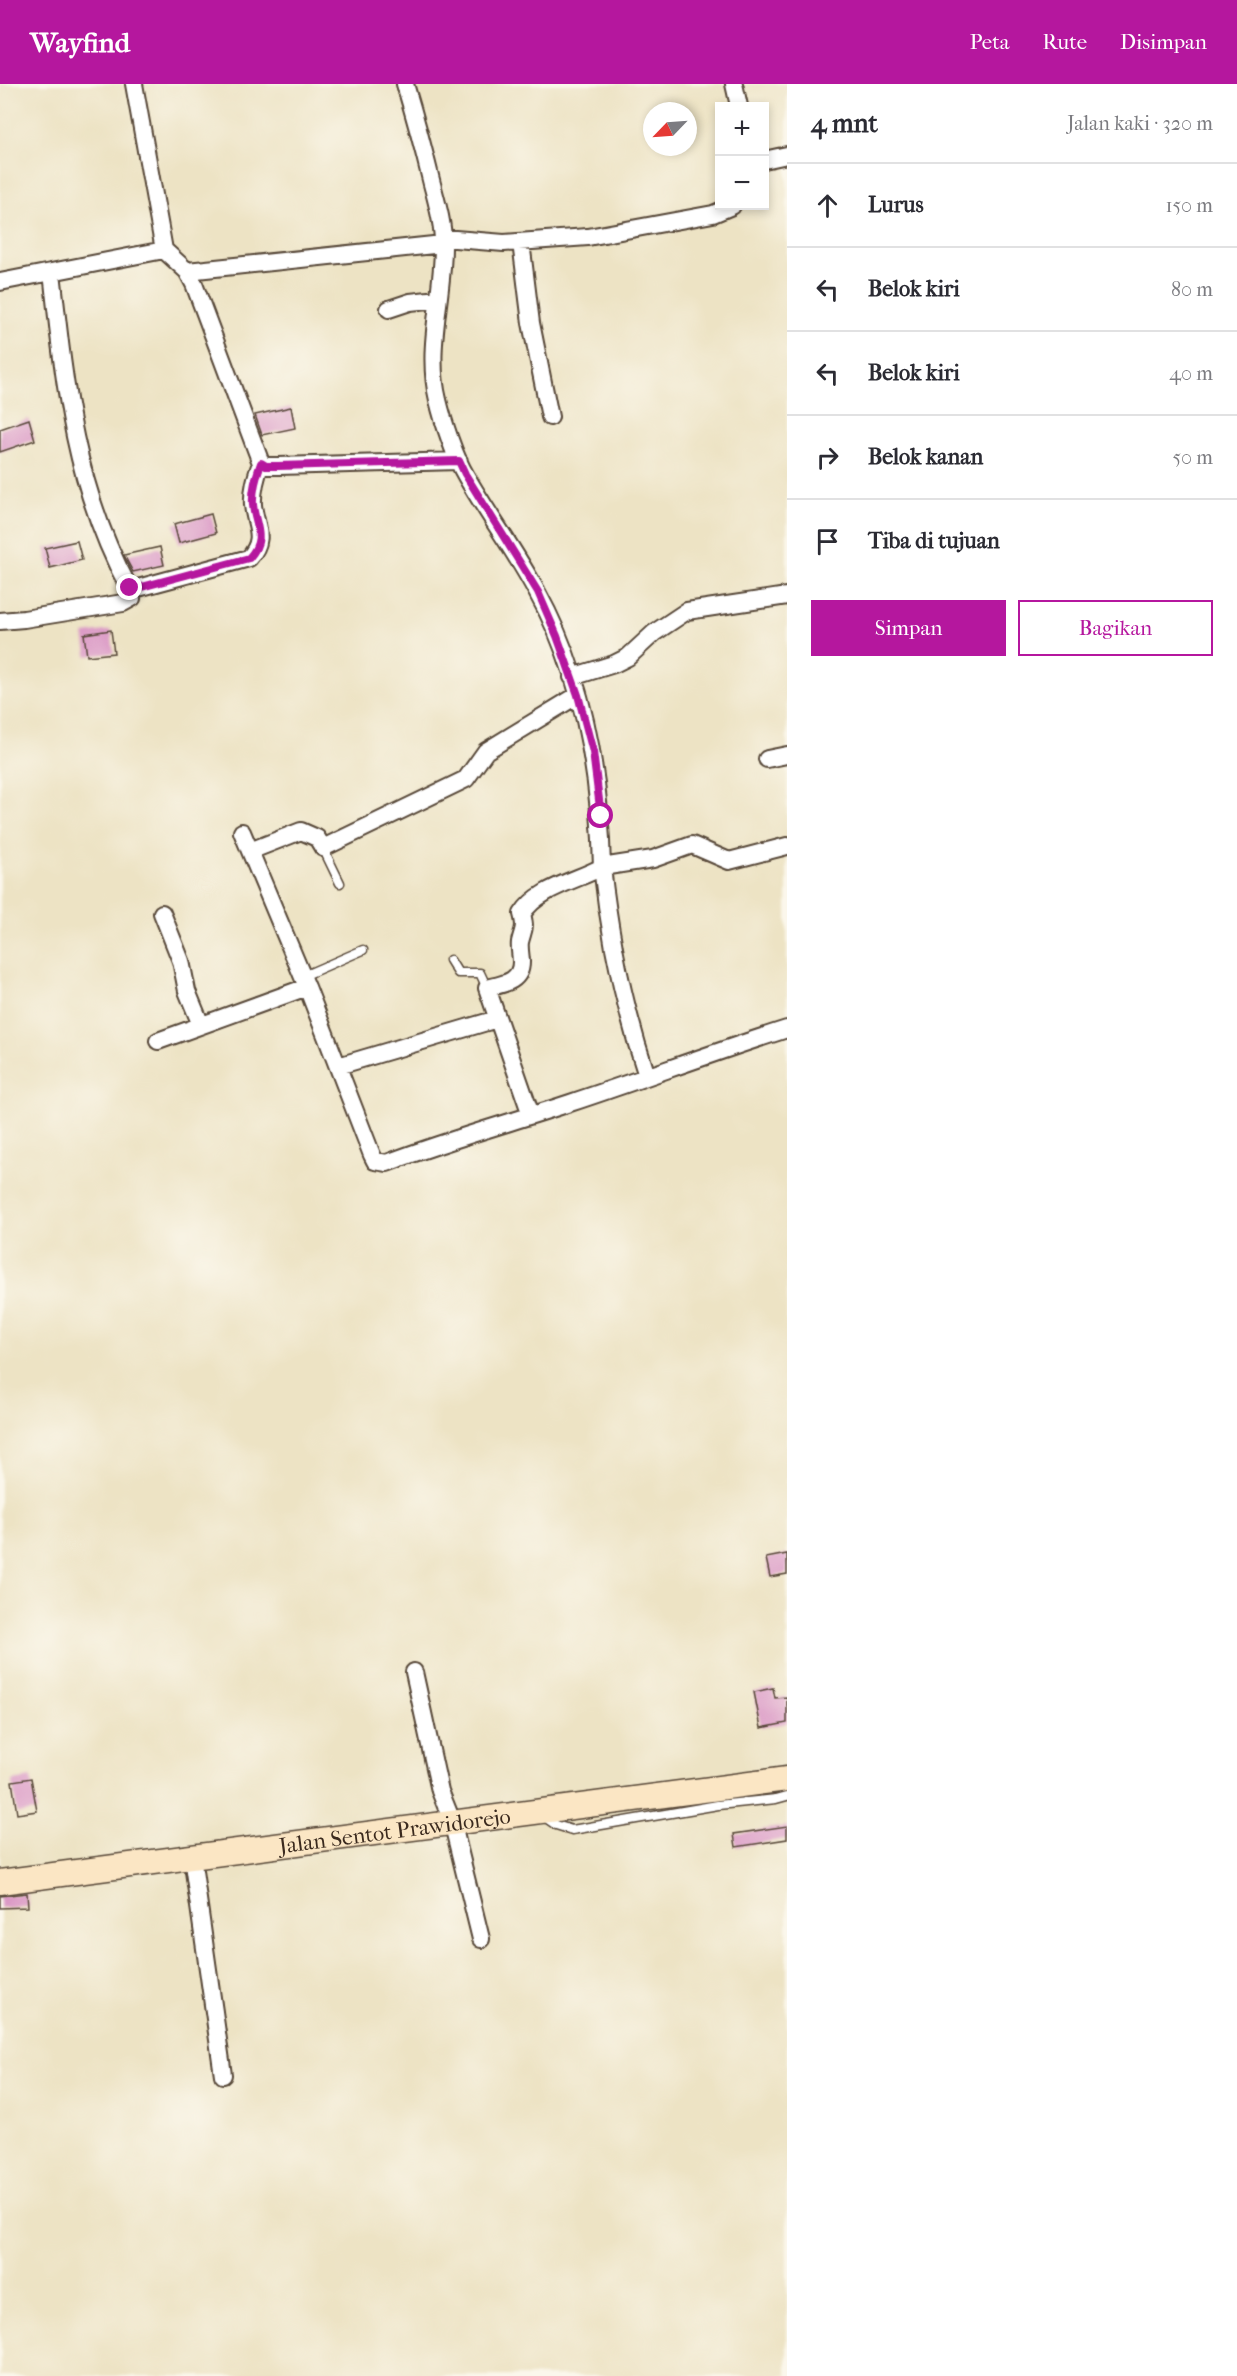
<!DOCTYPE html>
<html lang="id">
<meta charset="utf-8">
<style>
:root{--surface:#fff;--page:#f7f7f7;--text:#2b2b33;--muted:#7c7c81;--line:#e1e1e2;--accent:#b5179e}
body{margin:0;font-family:"IM FELL French Canon",serif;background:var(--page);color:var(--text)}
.controls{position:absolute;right:18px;top:18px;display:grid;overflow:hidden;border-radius:0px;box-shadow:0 3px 9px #0003}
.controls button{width:54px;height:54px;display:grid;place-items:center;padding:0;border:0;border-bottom:2px solid var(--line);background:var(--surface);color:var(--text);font:30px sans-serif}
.compass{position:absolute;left:643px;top:18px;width:54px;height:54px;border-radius:50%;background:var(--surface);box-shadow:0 3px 9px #0003;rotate:245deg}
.stop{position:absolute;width:18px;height:18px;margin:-14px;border:4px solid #b5179e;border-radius:50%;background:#fff}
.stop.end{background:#b5179e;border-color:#fff;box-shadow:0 2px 6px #0008}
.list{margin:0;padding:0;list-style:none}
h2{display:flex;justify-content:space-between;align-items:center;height:78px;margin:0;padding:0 24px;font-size:26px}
h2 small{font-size:20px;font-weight:400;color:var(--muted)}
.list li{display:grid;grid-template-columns:39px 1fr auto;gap:18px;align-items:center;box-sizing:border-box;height:84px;padding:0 24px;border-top:2px solid var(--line)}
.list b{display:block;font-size:22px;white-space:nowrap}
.list em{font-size:20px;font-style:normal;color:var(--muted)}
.actions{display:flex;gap:12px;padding:18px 24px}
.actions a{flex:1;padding:14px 0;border:2px solid var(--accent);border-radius:0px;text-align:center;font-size:21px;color:var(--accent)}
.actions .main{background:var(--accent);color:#fff}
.icon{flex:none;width:33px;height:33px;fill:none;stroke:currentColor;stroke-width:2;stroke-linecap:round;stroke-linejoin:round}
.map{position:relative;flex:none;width:787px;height:2292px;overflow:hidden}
header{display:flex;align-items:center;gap:36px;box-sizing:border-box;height:84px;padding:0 30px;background:var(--accent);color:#fff}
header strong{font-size:28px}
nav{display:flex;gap:33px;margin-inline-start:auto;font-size:21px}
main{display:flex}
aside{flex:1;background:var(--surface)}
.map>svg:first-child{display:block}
.building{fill:#da97c5}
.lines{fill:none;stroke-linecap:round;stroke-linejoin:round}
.service-casing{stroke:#564637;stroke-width:11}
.minor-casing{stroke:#564637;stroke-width:20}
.secondary-casing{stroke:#564637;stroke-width:27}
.service{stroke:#fff;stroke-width:8}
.minor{stroke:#fff;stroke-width:16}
.secondary{stroke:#fbe6c4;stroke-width:24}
.route{stroke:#b5179e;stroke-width:8}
.labels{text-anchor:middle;stroke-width:6;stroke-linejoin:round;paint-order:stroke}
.street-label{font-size:22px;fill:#3b2a1e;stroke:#fbf7ec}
</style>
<header>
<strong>Wayfind</strong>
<nav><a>Peta</a><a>Rute</a><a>Disimpan</a></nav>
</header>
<main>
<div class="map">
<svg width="787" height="2292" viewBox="0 0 787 2292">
<rect width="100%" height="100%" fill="#fbf7ec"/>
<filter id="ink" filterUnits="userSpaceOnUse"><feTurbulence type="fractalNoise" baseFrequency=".0167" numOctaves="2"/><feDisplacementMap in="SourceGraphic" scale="12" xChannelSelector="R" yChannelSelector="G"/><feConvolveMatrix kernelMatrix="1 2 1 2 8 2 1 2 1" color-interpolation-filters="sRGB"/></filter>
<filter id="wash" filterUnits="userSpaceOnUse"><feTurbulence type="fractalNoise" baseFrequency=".008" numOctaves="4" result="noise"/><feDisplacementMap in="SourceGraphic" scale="24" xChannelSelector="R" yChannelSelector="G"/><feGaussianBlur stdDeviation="1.35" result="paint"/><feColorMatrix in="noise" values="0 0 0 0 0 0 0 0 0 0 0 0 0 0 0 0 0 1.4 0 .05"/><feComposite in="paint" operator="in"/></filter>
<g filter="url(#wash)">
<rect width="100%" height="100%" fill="#ede3c4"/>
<g id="blocks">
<path class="building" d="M 291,323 L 295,344 L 262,351 L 255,331 Z
M 29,335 L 35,356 L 0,368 L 0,345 Z
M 211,430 L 216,449 L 179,459 L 174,440 Z
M 77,457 L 82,476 L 50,484 L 45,464 Z
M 160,463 L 164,481 L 133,488 L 124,471 Z
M 111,546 L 114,569 L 87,572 L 84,550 Z
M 787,1470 L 787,1490 L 770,1493 L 766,1474 Z
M 773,1604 L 775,1614 L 787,1613 L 787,1639 L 761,1644 L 754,1608 Z
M 31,1694 L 37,1727 L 17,1730 L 12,1697 Z
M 787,1742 L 787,1755 L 736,1763 L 734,1750 Z
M 27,1809 L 28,1823 L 0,1824 L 0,1812 Z"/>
</g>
</g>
<g filter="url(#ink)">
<use href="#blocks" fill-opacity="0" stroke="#564637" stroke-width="1.5"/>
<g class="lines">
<g class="service-casing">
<path id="service" d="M 323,764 L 340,799
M 450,876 L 458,889 L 480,889 L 487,904
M 303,892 L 363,866
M 543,1732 L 556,1741 L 572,1746 L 718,1721 L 776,1715 L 787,1712"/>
</g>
<g class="minor-casing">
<path id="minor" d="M 134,0 L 164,166 L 187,187 L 194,200 L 261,379 L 266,382 L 278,382 L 459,377
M 405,0 C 415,33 424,67 432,100 C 437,119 443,139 443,158 C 444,210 425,264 438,316 C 443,337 455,374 466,392 C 488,431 516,468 537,508 C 583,591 600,689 602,783 C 576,797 538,804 522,830 C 526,845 523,845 520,858 C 519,864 521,872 521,878 C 521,898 503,900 487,904 L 531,1031
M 734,0 L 739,22
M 764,76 L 787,71
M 443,154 L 504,159 L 588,153 L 713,130 L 732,122
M 521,158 L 531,239 L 550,333
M 187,187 L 443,160
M 52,188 C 64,298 74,402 128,502 L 138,504 L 249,474 C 267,454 255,442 253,421 C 252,406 256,393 261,379
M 0,198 L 164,166
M 389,225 L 410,218 L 438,215
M 0,537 L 24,535 L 123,519 L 132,514 L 131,504
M 572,593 L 614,580 L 628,573 L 654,549 L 687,527 L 787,512
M 767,675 L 787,671
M 242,748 L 307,903 L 372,1071 L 375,1077 L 387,1079 C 447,1056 509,1039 570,1019 C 643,995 714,968 787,945
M 250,767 L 301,747 L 317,754 L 323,764 L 466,695 L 486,667 L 578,611
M 162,829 L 181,877 L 187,907 L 201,941
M 158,957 L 307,903
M 338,982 L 497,935
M 647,992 C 624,924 610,854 602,783 L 653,775 L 692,761 L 729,777 L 787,762
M 414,1588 L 440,1707 L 452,1737 L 481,1855
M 192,1773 L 223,1991"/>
</g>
<g class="secondary-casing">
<g id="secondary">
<path id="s1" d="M 0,1798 L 787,1695"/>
</g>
</g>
<use href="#service" class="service"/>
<use href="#minor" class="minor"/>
<use href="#secondary" class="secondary"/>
</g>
</g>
<g class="lines" filter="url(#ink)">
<path class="route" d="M 130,504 L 138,504 L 249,474 C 267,454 255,442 253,421 C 252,406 256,393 261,379 L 266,382 L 278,382 L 459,377 L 465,390 L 538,508 L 557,552 L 578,611 L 593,668 L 601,732"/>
</g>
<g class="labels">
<g class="street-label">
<text dy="8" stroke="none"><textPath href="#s1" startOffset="398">Jalan Sentot Prawidorejo</textPath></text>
</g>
</g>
</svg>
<div class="controls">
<button>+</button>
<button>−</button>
</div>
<svg class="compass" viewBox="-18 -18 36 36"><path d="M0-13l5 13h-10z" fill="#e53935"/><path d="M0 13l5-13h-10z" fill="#7c7c81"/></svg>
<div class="stop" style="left:601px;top:732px"></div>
<div class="stop end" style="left:130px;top:504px"></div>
</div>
<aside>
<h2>4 mnt<small>Jalan kaki · 320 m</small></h2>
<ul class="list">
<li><svg class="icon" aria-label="ahead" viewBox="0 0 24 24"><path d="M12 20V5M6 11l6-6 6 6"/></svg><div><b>Lurus</b></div><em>150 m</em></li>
<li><svg class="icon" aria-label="left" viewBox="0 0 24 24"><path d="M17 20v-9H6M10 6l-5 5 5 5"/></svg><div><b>Belok kiri</b></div><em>80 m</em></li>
<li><svg class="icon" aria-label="left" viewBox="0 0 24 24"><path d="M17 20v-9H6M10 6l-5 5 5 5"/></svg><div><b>Belok kiri</b></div><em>40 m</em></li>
<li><svg class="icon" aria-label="right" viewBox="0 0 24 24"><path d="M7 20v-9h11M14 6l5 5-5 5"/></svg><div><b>Belok kanan</b></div><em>50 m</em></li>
<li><svg class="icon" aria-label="arrive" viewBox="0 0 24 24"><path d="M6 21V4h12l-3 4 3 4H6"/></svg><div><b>Tiba di tujuan</b></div></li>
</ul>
<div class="actions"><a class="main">Simpan</a><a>Bagikan</a></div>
</aside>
</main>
